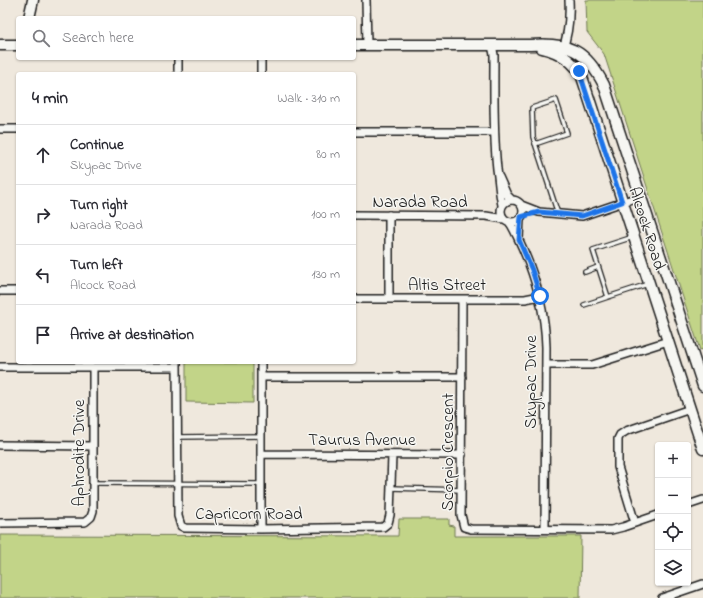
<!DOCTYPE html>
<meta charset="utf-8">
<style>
:root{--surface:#fff;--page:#f2f2f3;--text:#2b2b33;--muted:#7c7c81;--line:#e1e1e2}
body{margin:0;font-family:"Indie Flower",sans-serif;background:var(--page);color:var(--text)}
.controls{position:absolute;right:12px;bottom:12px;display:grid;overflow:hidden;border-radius:4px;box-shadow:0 1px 3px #0004}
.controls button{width:36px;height:36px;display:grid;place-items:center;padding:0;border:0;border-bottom:1px solid var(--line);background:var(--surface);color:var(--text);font:20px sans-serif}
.stop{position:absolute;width:12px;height:12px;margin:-9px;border:3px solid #1a73e8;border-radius:50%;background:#fff}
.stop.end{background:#1a73e8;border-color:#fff;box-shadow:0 1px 4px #0008}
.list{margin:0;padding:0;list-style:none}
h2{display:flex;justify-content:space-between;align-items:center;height:52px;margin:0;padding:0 16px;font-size:17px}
h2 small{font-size:13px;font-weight:400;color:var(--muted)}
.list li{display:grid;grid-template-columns:26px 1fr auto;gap:12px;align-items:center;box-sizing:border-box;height:60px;padding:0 16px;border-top:1px solid var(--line)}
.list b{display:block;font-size:15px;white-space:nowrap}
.list p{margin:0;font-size:13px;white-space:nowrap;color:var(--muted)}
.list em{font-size:13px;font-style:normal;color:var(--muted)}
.icon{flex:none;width:22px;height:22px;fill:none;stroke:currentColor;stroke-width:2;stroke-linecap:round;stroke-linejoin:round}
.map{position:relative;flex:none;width:703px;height:598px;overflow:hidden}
.search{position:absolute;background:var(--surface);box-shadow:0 1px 3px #0004;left:16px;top:16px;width:340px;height:44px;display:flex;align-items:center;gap:10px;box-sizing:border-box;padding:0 14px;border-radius:4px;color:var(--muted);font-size:15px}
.panel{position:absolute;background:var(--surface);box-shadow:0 1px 3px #0004;left:16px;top:72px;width:340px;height:292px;border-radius:4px}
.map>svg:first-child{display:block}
.green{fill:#c2d488;stroke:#6f7852}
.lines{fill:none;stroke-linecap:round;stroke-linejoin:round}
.lane-casing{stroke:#1c1c1c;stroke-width:6}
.street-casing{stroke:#1c1c1c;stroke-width:10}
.secondary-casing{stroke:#1c1c1c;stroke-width:13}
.lane{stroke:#f6f6f2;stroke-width:3.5}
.street{stroke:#f6f6f2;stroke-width:7}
.secondary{stroke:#f6f6f2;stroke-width:10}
.route{stroke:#1a73e8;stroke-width:5}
.labels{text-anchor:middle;stroke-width:3;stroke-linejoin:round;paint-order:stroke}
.street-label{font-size:17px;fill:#1c1c1c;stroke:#f6f6f2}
</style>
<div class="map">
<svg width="703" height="598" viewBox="0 0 703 598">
<rect width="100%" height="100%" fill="#efe8dd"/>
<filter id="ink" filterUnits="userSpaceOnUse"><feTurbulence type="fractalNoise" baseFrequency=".025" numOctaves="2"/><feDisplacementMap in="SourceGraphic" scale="8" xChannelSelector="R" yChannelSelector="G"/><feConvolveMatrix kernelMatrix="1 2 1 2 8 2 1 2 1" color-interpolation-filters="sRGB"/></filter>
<g filter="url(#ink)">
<path class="green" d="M 586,0 L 703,0 L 703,349 L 700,350 L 604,54 L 587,32 Z
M 186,362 L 253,362 L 253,403 L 186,402 Z
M 399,519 L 449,519 L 449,525 L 454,526 L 454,536 L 581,536 L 580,598 L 0,598 L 0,535 L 398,536 Z"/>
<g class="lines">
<g class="lane-casing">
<path id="lane" d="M 535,144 L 567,133 L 556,100 L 532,108 L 533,137 L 558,214
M 633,237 L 593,250 L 608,297 L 648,284
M 585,272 L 598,267
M 584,305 L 608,297
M 178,437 L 261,436
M 93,483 L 261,484
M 391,488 L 462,490"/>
</g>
<g class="street-casing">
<path id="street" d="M 366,0 L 367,45
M 492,45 L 494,55 C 494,93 493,131 497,169 C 499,182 499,192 502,205
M 562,51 C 569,33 570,18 569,0
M 261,58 L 261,74
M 178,74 L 178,58
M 0,129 L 18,129
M 354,132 L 494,132
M 499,177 L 507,195 L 512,200
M501 211a11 11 0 1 1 22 0a11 11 0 1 1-22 0Z
M 521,205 L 539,212 L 582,216 L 641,196
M 354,215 L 486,216 L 504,219
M 509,222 C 513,226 514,231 517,236 C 534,271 545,307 546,347 L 545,529
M 519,239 L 520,218
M 0,291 L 18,291
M 354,299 L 525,299 L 540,296
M 389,299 L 389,215
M 462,299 L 461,515 L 464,527 L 471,529 L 611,530 L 623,527 L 658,515
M 177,362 L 178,516 L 181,526 L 185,528 L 261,529 L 383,527 L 388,523 L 390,515 L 392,455
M 261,362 L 261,529
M 546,365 L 592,365 L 668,341
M 0,367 L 177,367
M 261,377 L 462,377
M 0,445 L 93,446
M 261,454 L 462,455
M 688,505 L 703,500
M 0,523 L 85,522 L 91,517 L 93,511 L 93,367
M 635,523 L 618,467 L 618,439 L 620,435 L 626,431 L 690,409
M 662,598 L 703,584"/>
</g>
<g class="secondary-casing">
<path id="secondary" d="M 29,18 L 33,0
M 0,45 L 18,45
M 354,45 L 530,45 C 569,42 586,50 604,85 L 703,386
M 542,48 C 559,52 574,61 582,77 L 703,449"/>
</g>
<use href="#lane" class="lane"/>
<use href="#street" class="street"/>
<use href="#secondary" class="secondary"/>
</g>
</g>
<g class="lines" filter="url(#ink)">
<path class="route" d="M 540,296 L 532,270 L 519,240 L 521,217 L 539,212 L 582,216 L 622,202 L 579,71"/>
</g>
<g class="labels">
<g class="street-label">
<text x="420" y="207">Narada Road</text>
<text transform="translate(648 228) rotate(72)" y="6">Alcock Road</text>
<text x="447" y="290">Altis Street</text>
<text transform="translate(530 382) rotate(-90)" y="6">Skypac Drive</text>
<text x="362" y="445">Taurus Avenue</text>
<text transform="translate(447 452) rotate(-90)" y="6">Scorpio Crescent</text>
<text transform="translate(78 453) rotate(-90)" y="6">Aphrodite Drive</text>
<text x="249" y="519">Capricorn Road</text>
</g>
</g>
</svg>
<div class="controls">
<button>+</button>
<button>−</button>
<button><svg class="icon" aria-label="locate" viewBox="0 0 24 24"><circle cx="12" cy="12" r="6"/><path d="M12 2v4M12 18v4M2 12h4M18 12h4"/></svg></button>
<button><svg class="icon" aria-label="layers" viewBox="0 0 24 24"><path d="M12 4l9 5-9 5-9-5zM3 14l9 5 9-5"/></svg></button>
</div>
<div class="stop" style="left:540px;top:296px"></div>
<div class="stop end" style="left:579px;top:71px"></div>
<div class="search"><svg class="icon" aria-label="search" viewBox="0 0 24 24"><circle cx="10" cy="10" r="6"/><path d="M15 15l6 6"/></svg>Search here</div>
<section class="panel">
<h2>4 min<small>Walk · 310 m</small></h2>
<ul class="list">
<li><svg class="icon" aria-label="ahead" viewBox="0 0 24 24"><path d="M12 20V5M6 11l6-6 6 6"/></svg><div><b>Continue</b><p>Skypac Drive</p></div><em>80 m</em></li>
<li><svg class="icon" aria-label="right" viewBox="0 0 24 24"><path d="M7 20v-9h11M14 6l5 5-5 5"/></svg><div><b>Turn right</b><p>Narada Road</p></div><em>100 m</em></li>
<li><svg class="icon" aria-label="left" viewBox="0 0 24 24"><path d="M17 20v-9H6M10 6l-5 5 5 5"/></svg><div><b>Turn left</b><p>Alcock Road</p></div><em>130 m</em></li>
<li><svg class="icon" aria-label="arrive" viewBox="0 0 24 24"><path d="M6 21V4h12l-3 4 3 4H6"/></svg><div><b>Arrive at destination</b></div></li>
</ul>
</section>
</div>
